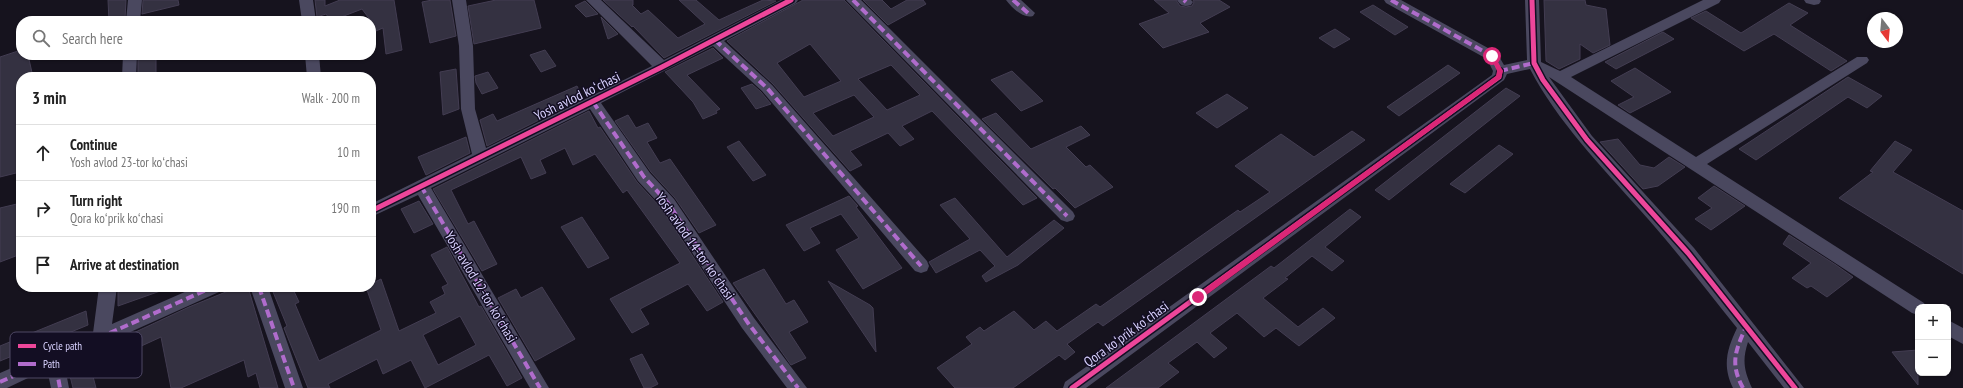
<!DOCTYPE html>
<meta charset="utf-8">
<style>
:root{--surface:#fff;--page:#f2f2f2;--text:#222;--muted:#767676;--line:#e0e0e0}
body{margin:0;font-family:"PT Sans Narrow",sans-serif;background:var(--page);color:var(--text)}
.controls{position:absolute;right:12px;bottom:12px;display:grid;overflow:hidden;border-radius:8px;box-shadow:0 1px 3px #0004}
.controls button{width:36px;height:36px;display:grid;place-items:center;padding:0;border:0;border-bottom:1px solid var(--line);background:var(--surface);color:var(--text);font:20px sans-serif}
.compass{position:absolute;left:1867px;top:12px;width:36px;height:36px;border-radius:50%;background:var(--surface);box-shadow:0 1px 3px #0004;rotate:164deg}
.stop{position:absolute;width:12px;height:12px;margin:-9px;border:3px solid #db2777;border-radius:50%;background:#fff}
.stop.end{background:#db2777;border-color:#fff;box-shadow:0 1px 4px #0008}
.list{margin:0;padding:0;list-style:none}
h2{display:flex;justify-content:space-between;align-items:center;height:52px;margin:0;padding:0 16px;font-size:17px}
h2 small{font-size:13px;font-weight:400;color:var(--muted)}
.list li{display:grid;grid-template-columns:26px 1fr auto;gap:12px;align-items:center;box-sizing:border-box;height:56px;padding:0 16px;border-top:1px solid var(--line)}
.list b{display:block;font-size:15px;white-space:nowrap}
.list p{margin:0;font-size:13px;white-space:nowrap;color:var(--muted)}
.list em{font-size:13px;font-style:normal;color:var(--muted)}
.icon{flex:none;width:22px;height:22px;fill:none;stroke:currentColor;stroke-width:2;stroke-linecap:round;stroke-linejoin:round}
.map{position:relative;flex:none;width:1963px;height:388px;overflow:hidden}
.search{position:absolute;background:var(--surface);box-shadow:0 1px 3px #0004;left:16px;top:16px;width:360px;height:44px;display:flex;align-items:center;gap:10px;box-sizing:border-box;padding:0 14px;border-radius:16px;color:var(--muted);font-size:15px}
.panel{position:absolute;background:var(--surface);box-shadow:0 1px 3px #0004;left:16px;top:72px;width:360px;height:220px;border-radius:16px}
.map>svg:first-child{display:block}
.building{fill:#343141;stroke:#433d52;fill-rule:evenodd}
.lines{fill:none;stroke-linecap:round;stroke-linejoin:round}
.minor{fill:#4a485f;fill-rule:evenodd}
.quiet{stroke:#b06ccc;stroke-width:4;stroke-dasharray:8 4;stroke-linecap:butt}
.cycleway-casing{stroke:#130e23;stroke-width:8}
.cycleway{stroke:#ed469a;stroke-width:5}
.route{fill:#db2777}
.labels{text-anchor:middle;stroke-width:3;stroke-linejoin:round;paint-order:stroke}
.street-label{font-size:14px;fill:#d8d1fe;stroke:#130e23}
.key{fill:#130e23;stroke:#4e4865;stroke-width:1}
.key-label{font-size:11px;fill:#d8d1fe}
</style>
<div class="map">
<svg width="1963" height="388" viewBox="0 0 1963 388">
<rect width="100%" height="100%" fill="#16131e"/>
<path class="building" d="M 108,0 L 126,0 L 125,19 L 109,21 Z
M 143,0 L 178,0 L 179,5 L 142,14 Z
M 315,0 L 325,0 L 325,6 L 340,0 L 394,0 L 402,50 L 386,54 L 383,28 L 371,33 L 371,21 L 362,9 L 331,21 L 326,14 L 317,17 Z
M 432,0 L 450,0 L 456,36 L 430,43 L 422,2 Z
M 496,0 L 534,0 L 541,28 L 474,44 L 468,6 Z
M 603,0 L 633,0 L 633,5 L 632,5 L 641,14 L 648,10 L 678,38 L 705,24 L 679,0 L 696,0 L 719,20 L 763,0 L 776,1 L 664,58 L 633,26 L 632,27 Z
M 803,0 L 844,0 L 1037,198 L 1023,205 L 932,111 L 902,126 L 914,139 L 900,146 L 888,133 L 850,151 L 862,165 L 850,171 L 773,84 L 727,41 ZM 810,44 L 841,81 L 804,97 L 777,63 ZM 891,65 L 920,95 L 887,110 L 858,79 ZM 854,95 L 874,117 L 833,136 L 813,113 Z
M 863,0 L 882,0 L 891,9 L 907,0 L 923,0 L 926,4 L 888,25 Z
M 1154,0 L 1176,0 L 1180,6 L 1186,7 L 1192,6 L 1194,2 L 1193,0 L 1219,0 L 1230,7 L 1200,23 L 1209,32 L 1163,48 L 1139,24 L 1169,13 Z
M 1544,0 L 1585,0 L 1586,5 L 1606,9 L 1610,45 L 1593,53 L 1580,44 L 1580,59 L 1559,69 L 1546,61 Z
M 585,1 L 598,14 L 586,17 L 575,6 Z
M 1789,3 L 1808,13 L 1790,25 L 1847,61 L 1831,71 L 1774,34 L 1744,51 L 1691,18 L 1706,11 L 1741,33 Z
M 1373,5 L 1408,27 L 1395,35 L 1360,12 Z
M 601,17 L 618,34 L 608,39 Z
M 1335,29 L 1350,39 L 1334,48 L 1319,38 Z
M 1663,32 L 1674,39 L 1616,69 L 1605,62 Z
M 713,48 L 723,58 L 687,75 L 720,109 L 716,111 L 717,113 L 703,119 L 693,102 L 665,72 Z
M 21,50 L 21,55 L 28,55 L 33,77 L 21,77 L 21,166 L 20,172 L 0,177 L 0,57 Z
M 545,50 L 556,66 L 541,72 L 530,55 Z
M 138,55 L 156,55 L 156,77 L 138,77 Z
M 1448,65 L 1460,73 L 1399,116 L 1387,107 Z
M 1635,68 L 1671,92 L 1630,113 L 1618,105 L 1634,97 L 1611,81 Z
M 456,69 L 459,109 L 443,115 L 440,72 Z
M 1012,71 L 1043,101 L 1021,111 L 991,80 Z
M 488,72 L 498,88 L 482,94 L 476,83 L 475,76 Z
M 1848,77 L 1882,96 L 1867,108 L 1848,97 L 1756,160 L 1739,149 Z
M 752,84 L 761,92 L 771,104 L 756,109 L 741,88 Z
M 577,86 L 583,98 L 487,146 L 480,120 L 493,114 L 497,121 Z
M 1506,88 L 1520,96 L 1389,200 L 1375,190 Z
M 1227,94 L 1248,108 L 1217,128 L 1196,113 Z
M 589,111 L 598,128 L 600,127 L 637,182 L 661,208 L 723,302 L 707,311 L 688,284 L 640,309 L 649,324 L 632,333 L 610,299 L 680,263 L 627,190 L 623,193 L 595,154 L 573,165 L 565,148 L 540,160 L 546,173 L 531,179 L 521,157 L 451,190 L 468,224 L 474,221 L 497,264 L 482,271 L 433,189 Z
M 996,113 L 1031,149 L 1081,126 L 1090,135 L 1066,147 L 1086,167 L 1090,165 L 1113,187 L 1075,208 L 1055,188 L 1053,189 L 982,119 Z
M 628,115 L 636,128 L 648,123 L 657,138 L 647,142 L 660,163 L 670,159 L 716,225 L 699,233 L 675,198 L 651,172 L 615,121 Z
M 1352,131 L 1365,140 L 1103,326 L 1098,322 L 1067,344 L 1075,352 L 1065,360 L 1059,355 L 1013,388 L 955,388 L 937,368 L 972,344 L 966,337 L 980,327 L 984,331 L 1014,311 L 1034,330 L 1046,321 L 1057,331 L 1096,304 L 1100,307 L 1238,210 L 1240,212 L 1270,192 L 1235,166 L 1281,134 L 1314,157 Z
M 466,137 L 470,153 L 426,175 L 418,157 Z
M 1618,139 L 1640,165 L 1654,168 L 1669,157 L 1685,167 L 1658,186 L 1643,189 L 1600,142 Z
M 739,141 L 766,175 L 753,181 L 727,147 Z
M 1895,141 L 1912,150 L 1893,172 L 1963,211 L 1963,274 L 1839,198 L 1873,172 L 1870,171 Z
M 1499,145 L 1513,154 L 1465,193 L 1450,184 Z
M 1714,186 L 1745,206 L 1711,230 L 1695,219 L 1712,208 L 1698,198 Z
M 849,196 L 858,206 L 856,207 L 902,268 L 863,289 L 836,250 L 859,238 L 841,214 L 810,228 L 820,243 L 804,251 L 786,225 Z
M 955,198 L 1007,257 L 1054,220 L 1064,228 L 1018,265 L 986,282 L 982,276 L 995,266 L 980,250 L 936,273 L 929,262 L 970,239 L 940,205 Z
M 419,201 L 433,224 L 414,233 L 401,209 Z
M 21,203 L 21,254 L 0,262 L 0,208 Z
M 1350,209 L 1361,217 L 1325,247 L 1344,261 L 1332,271 L 1312,256 L 1285,278 L 1288,279 L 1263,298 L 1298,327 L 1323,308 L 1335,318 L 1299,346 L 1276,328 L 1264,337 L 1237,313 L 1210,333 L 1227,348 L 1214,358 L 1197,342 L 1168,363 L 1179,372 L 1158,388 L 1106,388 L 1271,266 L 1274,268 Z
M 582,217 L 609,258 L 588,268 L 561,227 Z
M 1789,235 L 1836,265 L 1853,277 L 1827,297 L 1811,286 L 1807,288 L 1792,278 L 1811,263 L 1783,244 Z
M 447,247 L 479,307 L 481,306 L 522,378 L 507,386 L 489,355 L 425,388 L 411,360 L 383,374 L 377,359 L 328,384 L 330,388 L 308,388 L 284,328 L 287,326 L 271,287 L 292,287 L 299,302 L 295,304 L 319,361 L 381,330 L 366,287 L 371,287 L 371,284 L 381,279 L 399,331 L 436,313 L 430,302 L 445,294 L 442,287 L 448,284 L 431,255 ZM 460,316 L 476,345 L 438,365 L 423,335 Z
M 764,269 L 786,304 L 794,300 L 808,322 L 789,332 L 806,358 L 791,365 L 733,283 Z
M 828,281 L 870,305 L 873,308 L 876,352 Z
M 118,287 L 166,287 L 166,289 L 118,306 Z
M 238,287 L 248,287 L 278,388 L 260,388 L 256,373 L 248,377 L 244,360 L 181,388 L 171,388 L 161,337 L 91,369 L 96,388 L 73,388 L 67,364 L 189,307 Z
M 542,287 L 575,339 L 535,361 L 498,298 L 516,289 L 521,298 Z
M 86,311 L 88,325 L 0,361 L 0,346 Z
M 1918,350 L 1918,385 L 1892,352 Z
M 642,354 L 658,384 L 650,388 L 644,388 L 630,359 Z"/>
<g class="lines">
<path class="minor" d="M 128,0 L 142,0 L 140,21 L 126,21 Z
M 299,0 L 313,0 L 316,21 L 302,21 Z
M 452,0 L 466,0 L 473,46 L 475,109 L 486,148 L 652,66 L 586,0 L 601,0 L 664,60 L 781,0 L 798,0 L 796,3 L 724,41 L 772,85 L 927,261 L 929,266 L 927,271 L 921,273 L 915,271 L 762,91 L 713,46 L 601,103 L 650,173 L 674,199 L 754,318 L 807,388 L 787,388 L 742,328 L 662,207 L 638,181 L 590,109 L 431,188 L 549,388 L 530,388 L 418,195 L 371,217 L 371,204 L 472,154 L 461,109 L 459,46 Z
M 846,0 L 861,0 L 1073,212 L 1075,216 L 1073,220 L 1067,222 L 1061,220 Z
M 1006,0 L 1021,0 L 1035,13 L 1033,16 C 1023,19 1012,8 1006,0 Z
M 1177,0 L 1191,0 L 1193,2 L 1191,5 C 1184,7 1181,6 1177,0 Z
M 1384,0 L 1401,0 L 1497,53 L 1504,65 L 1527,60 L 1525,0 L 1539,0 L 1541,62 L 1560,71 L 1703,0 L 1721,0 L 1719,3 L 1571,77 L 1696,157 L 1857,57 L 1867,57 L 1869,60 L 1867,63 L 1707,164 L 1924,303 L 1926,307 L 1918,307 L 1918,315 L 1912,313 L 1549,77 L 1592,136 L 1694,248 L 1804,388 L 1784,388 L 1748,342 C 1742,360 1744,371 1752,388 L 1733,388 C 1722,366 1727,349 1737,328 C 1705,288 1674,248 1640,210 C 1601,166 1557,121 1530,69 L 1507,74 L 1504,80 L 1086,388 L 1063,388 L 1065,382 L 1492,75 L 1493,71 L 1487,59 L 1386,3 Z
M 1804,0 L 1820,0 L 1821,1 L 1819,4 L 1814,5 L 1806,3 Z
M 123,55 L 137,55 L 136,77 L 122,77 Z
M 305,55 L 319,55 L 321,77 L 307,77 Z
M 99,287 L 117,287 L 112,324 L 196,287 L 222,287 L 219,292 L 64,362 L 69,388 L 51,388 L 47,369 L 7,388 L 0,388 L 0,373 L 46,353 L 48,351 L 56,349 L 93,333 Z
M 250,287 L 268,287 L 303,388 L 285,388 Z
M 1948,320 L 1963,328 L 1963,344 L 1948,336 Z"/>
<path class="quiet" d="M 853,0 L 1067,216
M 1013,0 L 1028,13
M 1184,0 L 1186,2
M 1391,0 L 1492,56 L 1500,71
M 715,40 L 767,88 L 921,266
M 1500,71 L 1534,63
M 593,102 L 644,177 L 668,203 L 748,323 L 798,388
M 421,186 L 540,388
M 259,287 L 294,388
M 54,356 L 60,388
M 0,382 L 213,287
M 1743,388 C 1730,364 1735,351 1746,327"/>
<g class="cycleway-casing">
<path id="cycleway" d="M 1532,0 L 1534,63 L 1543,80 L 1587,140 L 1688,253 L 1795,388
M 371,211 L 662,67 L 791,0
M 1072,388 L 1499,77 L 1500,71"/>
</g>
<use href="#cycleway" class="cycleway"/>
</g>
<path class="route" d="M 1490,55 L 1494,55 L 1503,71 L 1501,78 L 1201,299 L 1196,299 L 1196,295 L 1496,76 L 1497,71 Z"/>
<g class="labels">
<g class="street-label">
<text transform="translate(577 96) rotate(-26)" y="5">Yosh avlod koʻchasi</text>
<text transform="translate(695 246) rotate(55)" y="5">Yosh avlod 14-tor koʻchasi</text>
<text transform="translate(481 287) rotate(59)" y="5">Yosh avlod 12-tor koʻchasi</text>
<text transform="translate(1126 334) rotate(-36)" y="5">Qora koʻprik koʻchasi</text>
</g>
</g>
<rect x="10" y="332" width="132" height="46" rx="6" class="key"/>
<rect x="18" y="344" width="18" height="4" fill="#ed469a"/>
<rect x="18" y="362" width="18" height="4" fill="#b06ccc"/>
<g class="key-label">
<text x="43" y="350">Cycle path</text>
<text x="43" y="368">Path</text>
</g>
</svg>
<div class="controls">
<button>+</button>
<button>−</button>
</div>
<svg class="compass" viewBox="-18 -18 36 36"><path d="M0-13l5 13h-10z" fill="#e53935"/><path d="M0 13l5-13h-10z" fill="#767676"/></svg>
<div class="stop" style="left:1492px;top:56px"></div>
<div class="stop end" style="left:1198px;top:297px"></div>
<div class="search"><svg class="icon" aria-label="search" viewBox="0 0 24 24"><circle cx="10" cy="10" r="6"/><path d="M15 15l6 6"/></svg>Search here</div>
<section class="panel">
<h2>3 min<small>Walk · 200 m</small></h2>
<ul class="list">
<li><svg class="icon" aria-label="ahead" viewBox="0 0 24 24"><path d="M12 20V5M6 11l6-6 6 6"/></svg><div><b>Continue</b><p>Yosh avlod 23-tor koʻchasi</p></div><em>10 m</em></li>
<li><svg class="icon" aria-label="right" viewBox="0 0 24 24"><path d="M7 20v-9h11M14 6l5 5-5 5"/></svg><div><b>Turn right</b><p>Qora koʻprik koʻchasi</p></div><em>190 m</em></li>
<li><svg class="icon" aria-label="arrive" viewBox="0 0 24 24"><path d="M6 21V4h12l-3 4 3 4H6"/></svg><div><b>Arrive at destination</b></div></li>
</ul>
</section>
</div>
